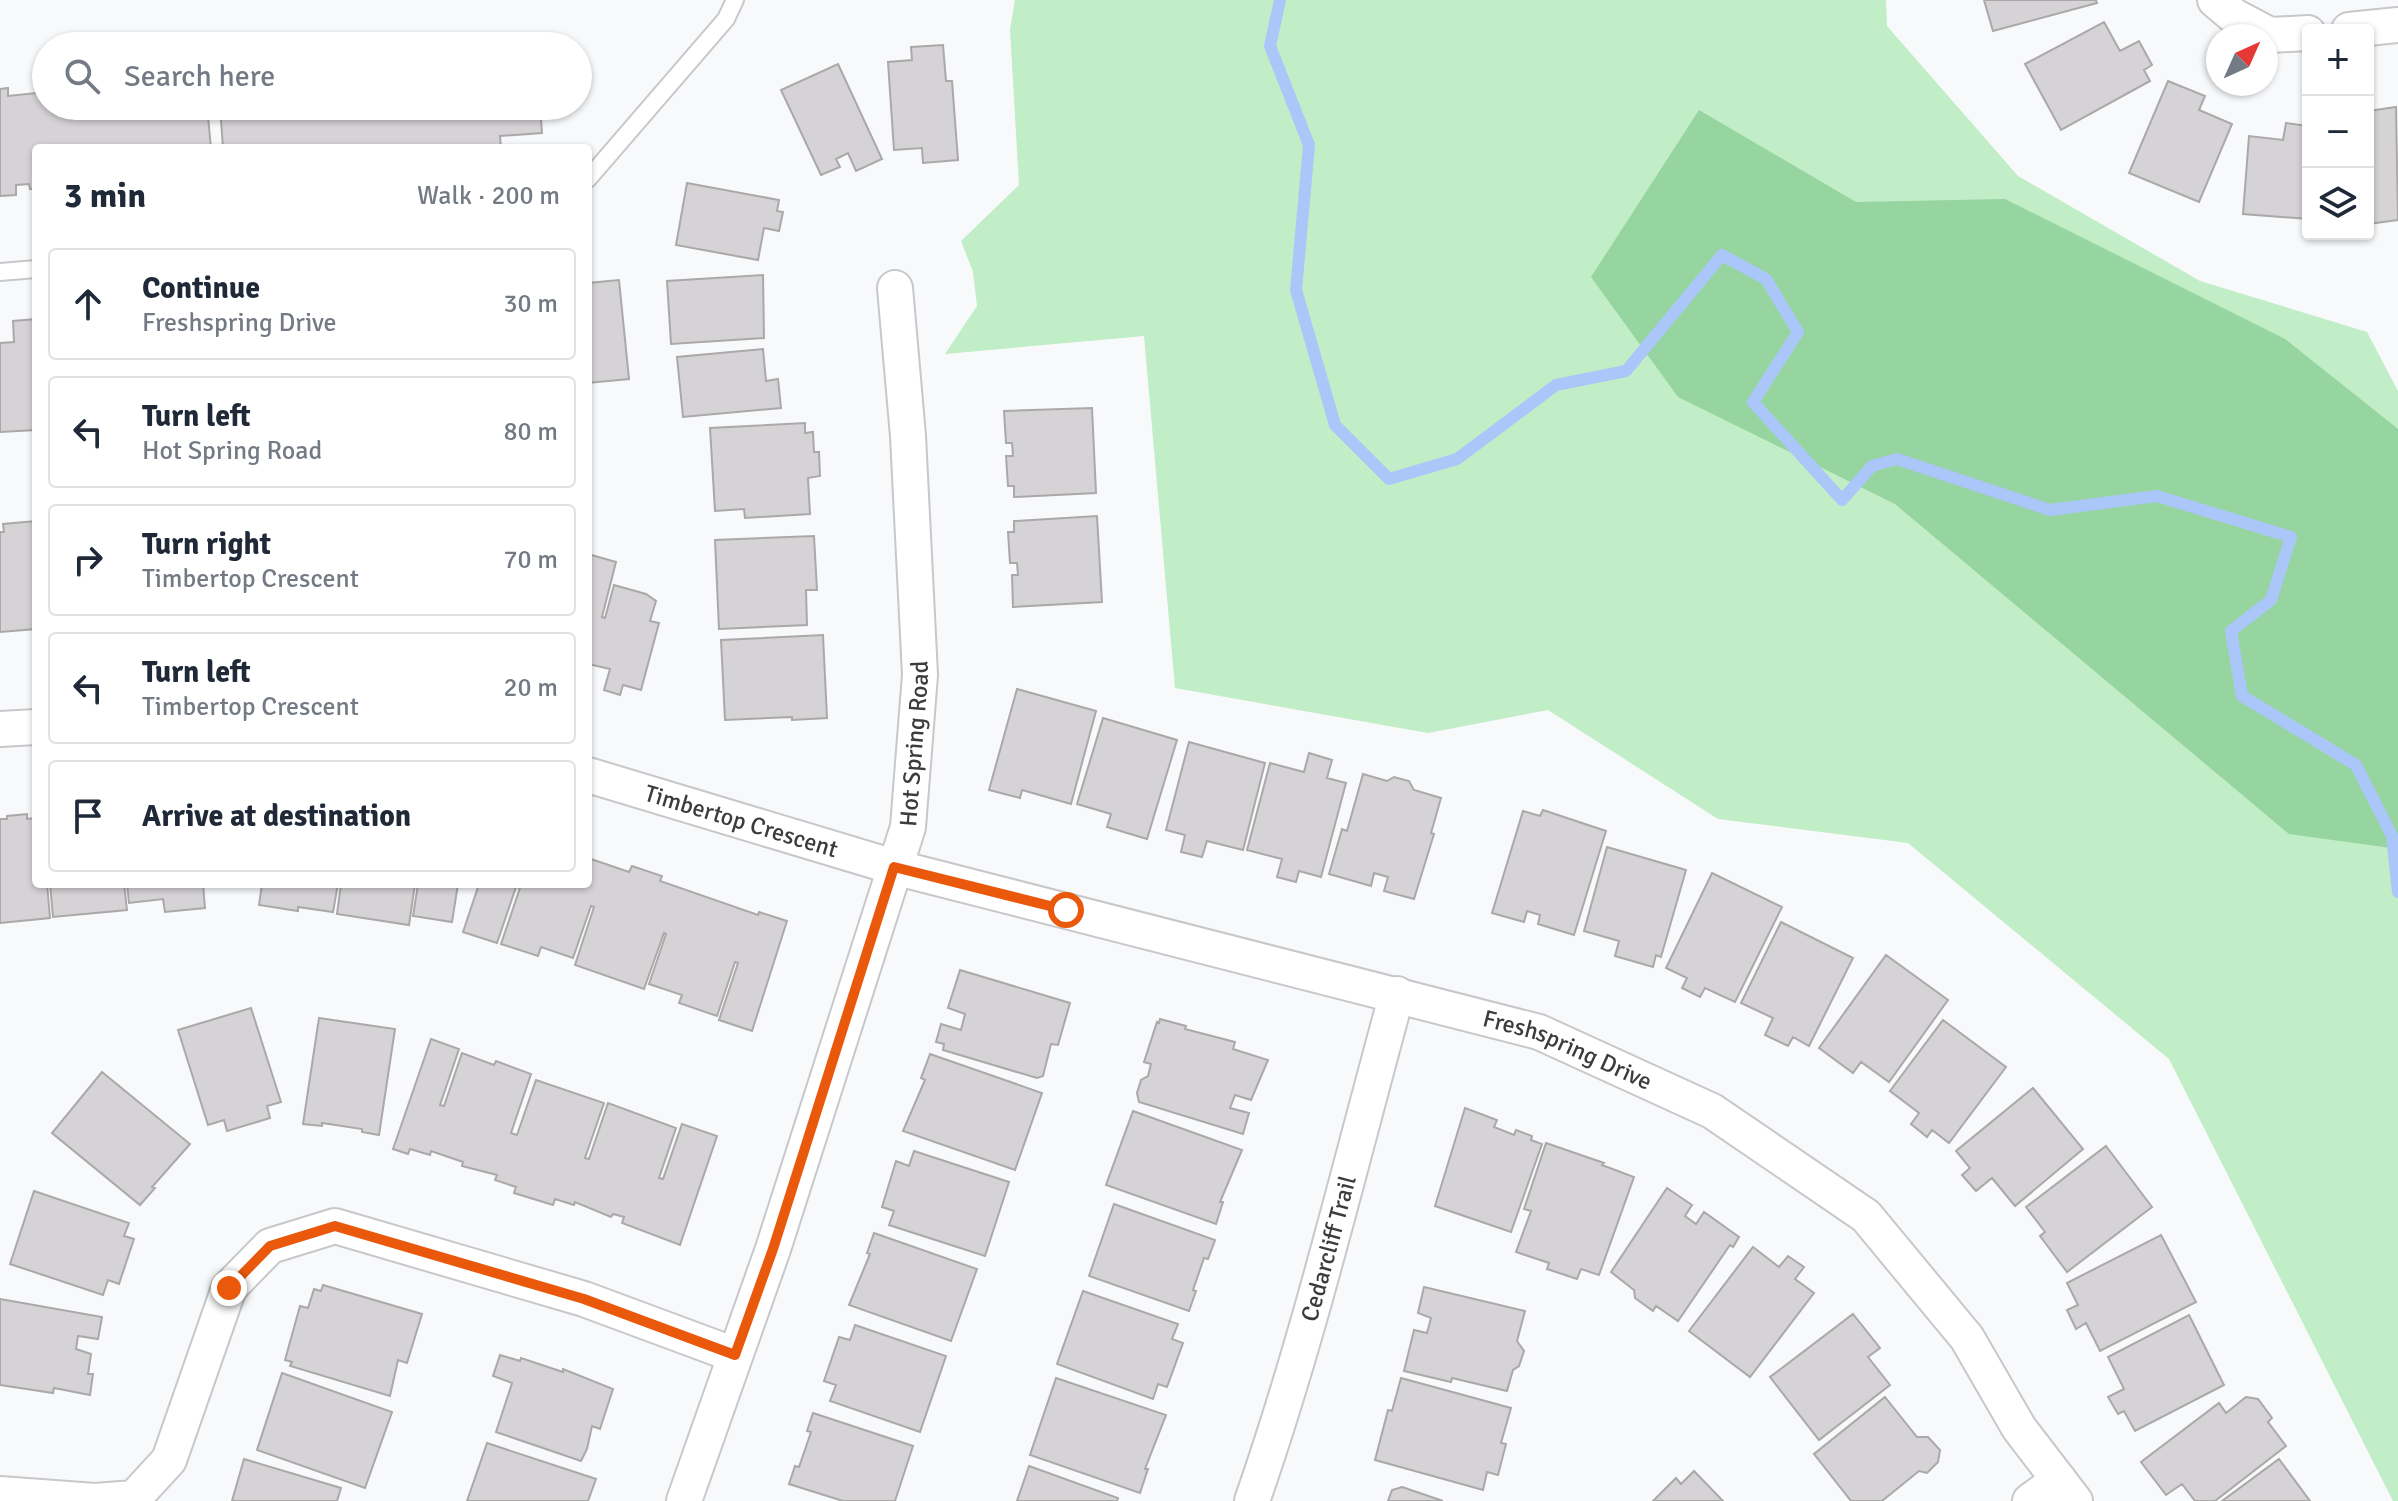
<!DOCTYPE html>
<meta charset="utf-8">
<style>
:root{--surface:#fff;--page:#f2f2f3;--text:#1f2937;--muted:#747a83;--line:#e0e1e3}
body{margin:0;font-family:Signika,sans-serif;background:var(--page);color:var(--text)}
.controls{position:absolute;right:24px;top:24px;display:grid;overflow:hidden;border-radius:8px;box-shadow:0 2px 6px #0004}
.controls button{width:72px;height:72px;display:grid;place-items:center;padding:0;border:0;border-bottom:2px solid var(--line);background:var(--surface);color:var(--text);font:40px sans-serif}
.compass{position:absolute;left:2206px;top:24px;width:72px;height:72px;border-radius:50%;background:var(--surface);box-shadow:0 2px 6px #0004;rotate:45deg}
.stop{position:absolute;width:24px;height:24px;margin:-18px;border:6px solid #ea580c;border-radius:50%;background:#fff}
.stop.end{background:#ea580c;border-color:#fff;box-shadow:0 2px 8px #0008}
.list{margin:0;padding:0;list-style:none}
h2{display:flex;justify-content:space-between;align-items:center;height:104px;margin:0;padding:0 32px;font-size:34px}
h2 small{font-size:26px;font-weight:400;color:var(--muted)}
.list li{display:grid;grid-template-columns:52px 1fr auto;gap:24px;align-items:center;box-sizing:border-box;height:112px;margin:0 16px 16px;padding:0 16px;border:2px solid var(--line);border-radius:8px}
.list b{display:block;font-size:30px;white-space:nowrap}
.list p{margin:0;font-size:26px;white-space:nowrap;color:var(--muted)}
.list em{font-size:26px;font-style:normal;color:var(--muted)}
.icon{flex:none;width:44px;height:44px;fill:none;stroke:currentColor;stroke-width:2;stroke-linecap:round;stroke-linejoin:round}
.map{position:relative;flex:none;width:2398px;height:1501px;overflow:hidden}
.search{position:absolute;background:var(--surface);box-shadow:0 2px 6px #0004;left:32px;top:32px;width:560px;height:88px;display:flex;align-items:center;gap:20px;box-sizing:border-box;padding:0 28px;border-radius:44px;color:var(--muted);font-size:30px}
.panel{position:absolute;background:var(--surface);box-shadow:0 2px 6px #0004;left:32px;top:144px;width:560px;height:744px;border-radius:8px}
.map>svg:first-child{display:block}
.green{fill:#c1edc7}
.forest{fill:#96d4a0}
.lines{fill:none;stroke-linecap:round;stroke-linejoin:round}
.stream{stroke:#abc7f9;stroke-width:12}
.building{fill:#d5d3d5;stroke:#aaa8a9;stroke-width:2}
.lane-casing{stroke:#c8c8ca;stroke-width:20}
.street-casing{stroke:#c8c8ca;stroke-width:38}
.lane{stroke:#fff;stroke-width:16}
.street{stroke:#fff;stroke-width:34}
.route{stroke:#ea580c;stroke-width:10}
.labels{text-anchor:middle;stroke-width:6;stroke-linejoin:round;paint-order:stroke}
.street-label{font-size:24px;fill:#3c3c3d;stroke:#fff}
</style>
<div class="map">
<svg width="2398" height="1501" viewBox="0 0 2398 1501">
<rect width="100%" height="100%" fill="#f8f9fb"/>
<path class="green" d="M 1015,0 L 1886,0 L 1887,26 L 2018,176 L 2200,281 L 2367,332 L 2398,391 L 2398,1501 L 2393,1501 L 2169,1059 L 1908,843 L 1718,819 L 1548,710 L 1428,733 L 1175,688 L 1144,336 L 945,354 L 977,306 L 973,272 L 961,241 L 1019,185 L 1010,29 Z"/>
<path class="forest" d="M 1699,110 L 1856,202 L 2005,199 L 2285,339 L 2398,429 L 2398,849 L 2289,834 L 1895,504 L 1678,397 L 1591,277 Z"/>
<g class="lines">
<path class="stream" d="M 1280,0 L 1270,46 L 1309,145 L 1296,290 L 1335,425 L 1389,479 L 1457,459 L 1556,385 L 1626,371 L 1722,255 L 1766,279 L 1798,332 L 1753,402 L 1842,500 L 1872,466 L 1897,459 L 2050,510 L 2157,496 L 2291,537 L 2271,600 L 2231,631 L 2242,696 L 2356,765 L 2392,836 L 2398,892"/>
</g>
<path class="building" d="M 1984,0 L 2096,0 L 2097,3 L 1993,31 Z
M 2104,22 L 2120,51 L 2139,41 L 2152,65 L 2144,70 L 2150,81 L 2061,130 L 2025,64 Z
M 943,45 L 946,81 L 952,81 L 958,160 L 923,163 L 922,148 L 894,150 L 888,62 L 912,60 L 911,47 Z
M 838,64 L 882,159 L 856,171 L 848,153 L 836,159 L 840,167 L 821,175 L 781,90 Z
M 2168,81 L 2205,96 L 2199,110 L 2232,124 L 2199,202 L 2129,173 Z
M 8,88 L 8,96 L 46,92 L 46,106 L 207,106 L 211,148 L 36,148 L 36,189 L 30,189 L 29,184 L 16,185 L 16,195 L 0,196 L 0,89 Z
M 220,106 L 540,106 L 542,133 L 500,136 L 501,148 L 223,148 Z
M 2396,107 L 2398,220 L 2368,224 L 2368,111 Z
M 2286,123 L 2308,126 L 2308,219 L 2243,214 L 2249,136 L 2283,140 Z
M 687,183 L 779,200 L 777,211 L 783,212 L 779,231 L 764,228 L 758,260 L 676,245 Z
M 763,275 L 764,338 L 671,344 L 667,281 Z
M 619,280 L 629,379 L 588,383 L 588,283 Z
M 36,319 L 36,430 L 0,432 L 0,343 L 14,342 L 13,321 Z
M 763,349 L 766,381 L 778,379 L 781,408 L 683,417 L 677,357 Z
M 1092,408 L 1096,493 L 1014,497 L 1014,486 L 1008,486 L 1006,456 L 1013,456 L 1012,443 L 1006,443 L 1004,411 Z
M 805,423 L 805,433 L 813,432 L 814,452 L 819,452 L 820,476 L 808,478 L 810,514 L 745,518 L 744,509 L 715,511 L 710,428 Z
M 1097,516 L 1102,602 L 1013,607 L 1012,575 L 1018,575 L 1017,563 L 1010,563 L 1008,532 L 1014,532 L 1014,521 Z
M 36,521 L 36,629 L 0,632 L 0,532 L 4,532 L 3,524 Z
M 814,536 L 817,590 L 806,590 L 807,625 L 719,629 L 715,540 Z
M 588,554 L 616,562 L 602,617 L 605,618 L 614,585 L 646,594 L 656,601 L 650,621 L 659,623 L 641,690 L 623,685 L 620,695 L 604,690 L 610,669 L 588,664 Z
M 823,635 L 827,718 L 792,720 L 792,717 L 725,720 L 721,640 Z
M 1017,689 L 1096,711 L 1071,804 L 1022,790 L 1020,798 L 989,790 Z
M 1103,718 L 1177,740 L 1147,839 L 1107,827 L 1111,814 L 1077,804 Z
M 1189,742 L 1265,763 L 1243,850 L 1207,841 L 1202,857 L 1181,852 L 1185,835 L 1166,830 Z
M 1309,753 L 1332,760 L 1327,778 L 1346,783 L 1321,877 L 1299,871 L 1296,882 L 1277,877 L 1282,859 L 1247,850 L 1270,763 L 1304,772 Z
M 1363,774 L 1387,781 L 1394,777 L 1409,781 L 1414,790 L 1441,798 L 1431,833 L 1434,834 L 1414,899 L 1384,891 L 1388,877 L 1374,873 L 1371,886 L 1329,874 L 1342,829 L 1347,831 Z
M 1543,810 L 1606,831 L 1574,935 L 1538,924 L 1540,915 L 1527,911 L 1524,922 L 1492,913 L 1523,811 L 1540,816 Z
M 27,814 L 27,819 L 36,818 L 36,884 L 47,884 L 50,918 L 0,923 L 0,819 L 7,819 L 7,816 Z
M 1607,847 L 1686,870 L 1661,957 L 1656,955 L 1653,967 L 1615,956 L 1619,941 L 1584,931 Z
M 588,855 L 591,856 L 591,859 L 629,872 L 632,866 L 662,876 L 660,881 L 758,915 L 759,912 L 787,921 L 752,1031 L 719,1020 L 738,963 L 735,962 L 717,1016 L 679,1003 L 682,995 L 649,984 L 666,934 L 664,933 L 644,989 L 575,965 L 594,907 L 591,906 L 573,958 L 541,947 L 538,956 L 501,944 L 520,888 L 516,887 L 497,943 L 463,932 L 479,884 L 588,884 Z
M 1712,873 L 1782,907 L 1735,1002 L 1705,988 L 1700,997 L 1682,988 L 1687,978 L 1666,968 Z
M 50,884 L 124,884 L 127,910 L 53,917 Z
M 127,884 L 203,884 L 205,908 L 165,912 L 163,899 L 129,903 Z
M 262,884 L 338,884 L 333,912 L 298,907 L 298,911 L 259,905 Z
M 341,884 L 415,884 L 409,925 L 337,914 Z
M 418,884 L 458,884 L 452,922 L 413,916 Z
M 1781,922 L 1853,958 L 1809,1046 L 1793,1037 L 1788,1046 L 1765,1035 L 1773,1018 L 1741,1003 Z
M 1886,955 L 1948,1000 L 1889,1082 L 1861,1062 L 1853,1073 L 1819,1048 Z
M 960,970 L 1070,1003 L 1058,1045 L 1051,1044 L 1043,1076 L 1037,1078 L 943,1050 L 944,1044 L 936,1042 L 941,1024 L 961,1030 L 965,1014 L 948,1008 Z
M 251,1008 L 281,1102 L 267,1106 L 270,1118 L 227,1131 L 224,1120 L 208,1125 L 178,1030 Z
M 319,1018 L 395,1029 L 379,1135 L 362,1132 L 362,1129 L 322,1123 L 322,1126 L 303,1124 Z
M 1160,1019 L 1186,1026 L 1185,1029 L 1235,1042 L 1233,1049 L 1268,1060 L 1251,1100 L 1235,1095 L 1230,1108 L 1249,1113 L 1243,1134 L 1139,1102 L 1137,1093 L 1141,1080 L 1148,1076 L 1151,1064 L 1144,1062 L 1157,1022 L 1159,1023 Z
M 1943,1020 L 2006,1067 L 1949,1143 L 1932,1130 L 1927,1137 L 1911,1124 L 1919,1113 L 1890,1091 Z
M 431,1039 L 459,1049 L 440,1105 L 444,1106 L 462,1053 L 494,1065 L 496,1061 L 531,1074 L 511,1133 L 517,1135 L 536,1080 L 604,1103 L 585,1158 L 589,1159 L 608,1103 L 676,1128 L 659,1178 L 663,1179 L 682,1124 L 717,1136 L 680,1245 L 622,1223 L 624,1217 L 613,1214 L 611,1217 L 575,1202 L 574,1205 L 555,1199 L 553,1205 L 514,1193 L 516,1187 L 495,1180 L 497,1175 L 462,1166 L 463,1162 L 431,1151 L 430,1155 L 410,1149 L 408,1154 L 393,1149 Z
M 930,1054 L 1042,1093 L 1015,1170 L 903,1131 L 925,1080 L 921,1078 Z
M 102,1072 L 190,1144 L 152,1187 L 155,1188 L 140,1205 L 52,1133 Z
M 2033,1088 L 2083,1149 L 2015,1206 L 1992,1178 L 1976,1191 L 1962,1175 L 1970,1168 L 1956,1151 Z
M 1465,1108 L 1497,1120 L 1494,1127 L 1514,1135 L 1516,1130 L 1532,1136 L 1531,1140 L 1542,1144 L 1511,1232 L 1435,1206 Z
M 1133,1111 L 1242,1150 L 1220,1202 L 1223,1202 L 1216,1224 L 1106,1185 Z
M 1546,1143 L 1604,1163 L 1602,1165 L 1634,1177 L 1599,1275 L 1581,1269 L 1577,1279 L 1547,1269 L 1549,1263 L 1516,1252 L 1531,1211 L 1524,1209 Z
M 2106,1146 L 2152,1207 L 2067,1272 L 2040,1236 L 2045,1232 L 2026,1207 Z
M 914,1151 L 1009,1182 L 985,1256 L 889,1225 L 894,1211 L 882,1207 L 896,1161 L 909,1166 Z
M 1667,1188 L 1692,1205 L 1685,1216 L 1696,1224 L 1704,1212 L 1739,1237 L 1733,1247 L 1730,1245 L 1678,1321 L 1656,1306 L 1653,1311 L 1635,1298 L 1634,1290 L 1611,1272 Z
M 34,1191 L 129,1223 L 124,1236 L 134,1239 L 119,1284 L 108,1280 L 103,1295 L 10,1264 Z
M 1114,1204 L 1215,1240 L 1208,1259 L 1204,1258 L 1193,1290 L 1196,1291 L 1189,1311 L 1089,1276 Z
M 874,1233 L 977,1269 L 951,1341 L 849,1305 L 870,1254 L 867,1253 Z
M 2161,1235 L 2196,1302 L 2100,1351 L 2086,1323 L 2076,1329 L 2067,1310 L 2078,1305 L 2067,1283 Z
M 1753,1247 L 1779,1267 L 1788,1256 L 1804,1267 L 1795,1279 L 1814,1293 L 1750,1377 L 1689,1331 Z
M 323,1285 L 422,1314 L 407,1363 L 398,1360 L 390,1396 L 290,1366 L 292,1362 L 285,1360 L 300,1306 L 308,1308 L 314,1289 L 321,1291 Z
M 1424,1287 L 1525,1311 L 1517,1341 L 1524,1351 L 1519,1366 L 1513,1370 L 1507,1391 L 1452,1378 L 1451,1382 L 1404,1371 L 1414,1330 L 1427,1333 L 1431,1318 L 1418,1313 Z
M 1083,1291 L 1178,1324 L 1172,1339 L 1183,1343 L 1167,1387 L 1158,1384 L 1153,1399 L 1057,1364 Z
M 0,1299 L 102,1317 L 98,1339 L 78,1336 L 76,1349 L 91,1354 L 88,1374 L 93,1374 L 90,1395 L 54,1388 L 53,1393 L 0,1385 Z
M 1853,1314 L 1880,1348 L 1868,1357 L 1890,1385 L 1819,1440 L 1770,1377 Z
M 2189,1315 L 2224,1385 L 2135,1431 L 2124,1411 L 2118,1414 L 2108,1397 L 2124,1389 L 2108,1357 Z
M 855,1325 L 946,1356 L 920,1432 L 830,1401 L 836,1385 L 824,1381 L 839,1337 L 850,1340 Z
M 500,1355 L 520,1361 L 521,1358 L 563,1372 L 563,1369 L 613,1389 L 600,1429 L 592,1426 L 587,1449 L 581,1461 L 496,1432 L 512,1383 L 493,1376 Z
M 282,1373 L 392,1412 L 365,1488 L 257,1450 Z
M 1056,1378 L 1166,1415 L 1145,1469 L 1148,1469 L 1140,1493 L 1030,1455 Z
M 1401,1378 L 1511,1408 L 1501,1443 L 1506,1444 L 1498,1475 L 1487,1472 L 1483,1490 L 1375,1460 L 1388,1410 L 1392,1411 Z
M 1885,1397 L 1917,1437 L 1928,1437 L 1940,1450 L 1938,1462 L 1927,1473 L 1919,1471 L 1882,1501 L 1851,1501 L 1814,1454 Z
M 2246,1397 L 2258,1399 L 2272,1418 L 2268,1422 L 2286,1446 L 2215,1501 L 2195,1501 L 2182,1484 L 2166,1495 L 2141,1462 L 2219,1403 L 2226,1413 Z
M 813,1413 L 913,1446 L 895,1501 L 843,1501 L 789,1484 L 795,1466 L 799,1467 L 811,1432 L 807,1431 Z
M 487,1443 L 596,1479 L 588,1501 L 467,1501 Z
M 244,1459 L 341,1488 L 337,1501 L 232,1501 Z
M 2279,1459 L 2310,1501 L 2222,1501 Z
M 1029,1466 L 1118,1498 L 1117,1501 L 1017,1501 Z
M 1694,1471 L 1723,1501 L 1653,1501 L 1676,1478 L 1681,1484 Z
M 1402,1487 L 1443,1501 L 1388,1501 L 1392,1490 Z"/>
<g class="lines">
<g class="lane-casing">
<path id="lane" d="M 588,179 L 726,19 L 735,0
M 0,272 L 36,269"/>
</g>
<g class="street-casing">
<g id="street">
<path d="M 2215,0 L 2234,16 L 2270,35 L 2308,33"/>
<path d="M 2349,30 L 2398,25"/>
<path d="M 0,729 L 36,727"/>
<path id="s1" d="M 588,775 L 894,867 L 1539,1032 L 1712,1111 L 1866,1216 L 1967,1338 L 2019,1428 L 2075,1501"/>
<path d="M 0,1494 L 95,1501 L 134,1498 L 169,1460 L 229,1288 L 270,1246 L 335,1226 L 584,1299 L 735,1355"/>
<path id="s2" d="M 684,1501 L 773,1249 L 908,827 L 920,675 L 908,436 L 895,288"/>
<path id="s3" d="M 1252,1501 C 1310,1335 1350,1164 1397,994"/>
<path d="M 2030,1501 L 2059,1480"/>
</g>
</g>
<use href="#lane" class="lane"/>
<use href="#street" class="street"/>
</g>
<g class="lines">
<path class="route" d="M 229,1288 L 270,1246 L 335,1226 L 584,1299 L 735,1355 L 773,1249 L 894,867 L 1066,910"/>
</g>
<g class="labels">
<g class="street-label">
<text dy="8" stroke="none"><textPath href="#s2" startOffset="794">Hot Spring Road</textPath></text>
<text dy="8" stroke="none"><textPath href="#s1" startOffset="160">Timbertop Crescent</textPath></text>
<text dy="8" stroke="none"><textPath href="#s1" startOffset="1018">Freshspring Drive</textPath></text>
<text dy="8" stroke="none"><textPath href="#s3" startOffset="264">Cedarcliff Trail</textPath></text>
</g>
</g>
</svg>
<div class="controls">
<button>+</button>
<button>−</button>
<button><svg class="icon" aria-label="layers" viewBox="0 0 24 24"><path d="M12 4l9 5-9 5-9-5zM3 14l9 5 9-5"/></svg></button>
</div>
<svg class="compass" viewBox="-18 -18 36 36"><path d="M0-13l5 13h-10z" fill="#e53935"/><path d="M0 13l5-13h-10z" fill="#747a83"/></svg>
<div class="stop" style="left:1066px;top:910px"></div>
<div class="stop end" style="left:229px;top:1288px"></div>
<div class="search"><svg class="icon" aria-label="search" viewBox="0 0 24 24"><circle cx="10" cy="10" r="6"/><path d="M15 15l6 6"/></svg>Search here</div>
<section class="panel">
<h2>3 min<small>Walk · 200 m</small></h2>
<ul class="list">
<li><svg class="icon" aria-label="ahead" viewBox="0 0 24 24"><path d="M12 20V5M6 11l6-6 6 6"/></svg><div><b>Continue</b><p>Freshspring Drive</p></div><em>30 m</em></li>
<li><svg class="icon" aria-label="left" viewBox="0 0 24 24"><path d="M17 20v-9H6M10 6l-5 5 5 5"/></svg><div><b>Turn left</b><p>Hot Spring Road</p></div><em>80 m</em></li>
<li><svg class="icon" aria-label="right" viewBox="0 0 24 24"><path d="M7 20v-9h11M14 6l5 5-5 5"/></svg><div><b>Turn right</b><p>Timbertop Crescent</p></div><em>70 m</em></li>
<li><svg class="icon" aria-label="left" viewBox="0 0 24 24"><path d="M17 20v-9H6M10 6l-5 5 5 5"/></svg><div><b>Turn left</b><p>Timbertop Crescent</p></div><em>20 m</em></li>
<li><svg class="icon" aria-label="arrive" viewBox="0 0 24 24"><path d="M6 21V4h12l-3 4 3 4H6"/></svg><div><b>Arrive at destination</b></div></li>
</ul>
</section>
</div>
